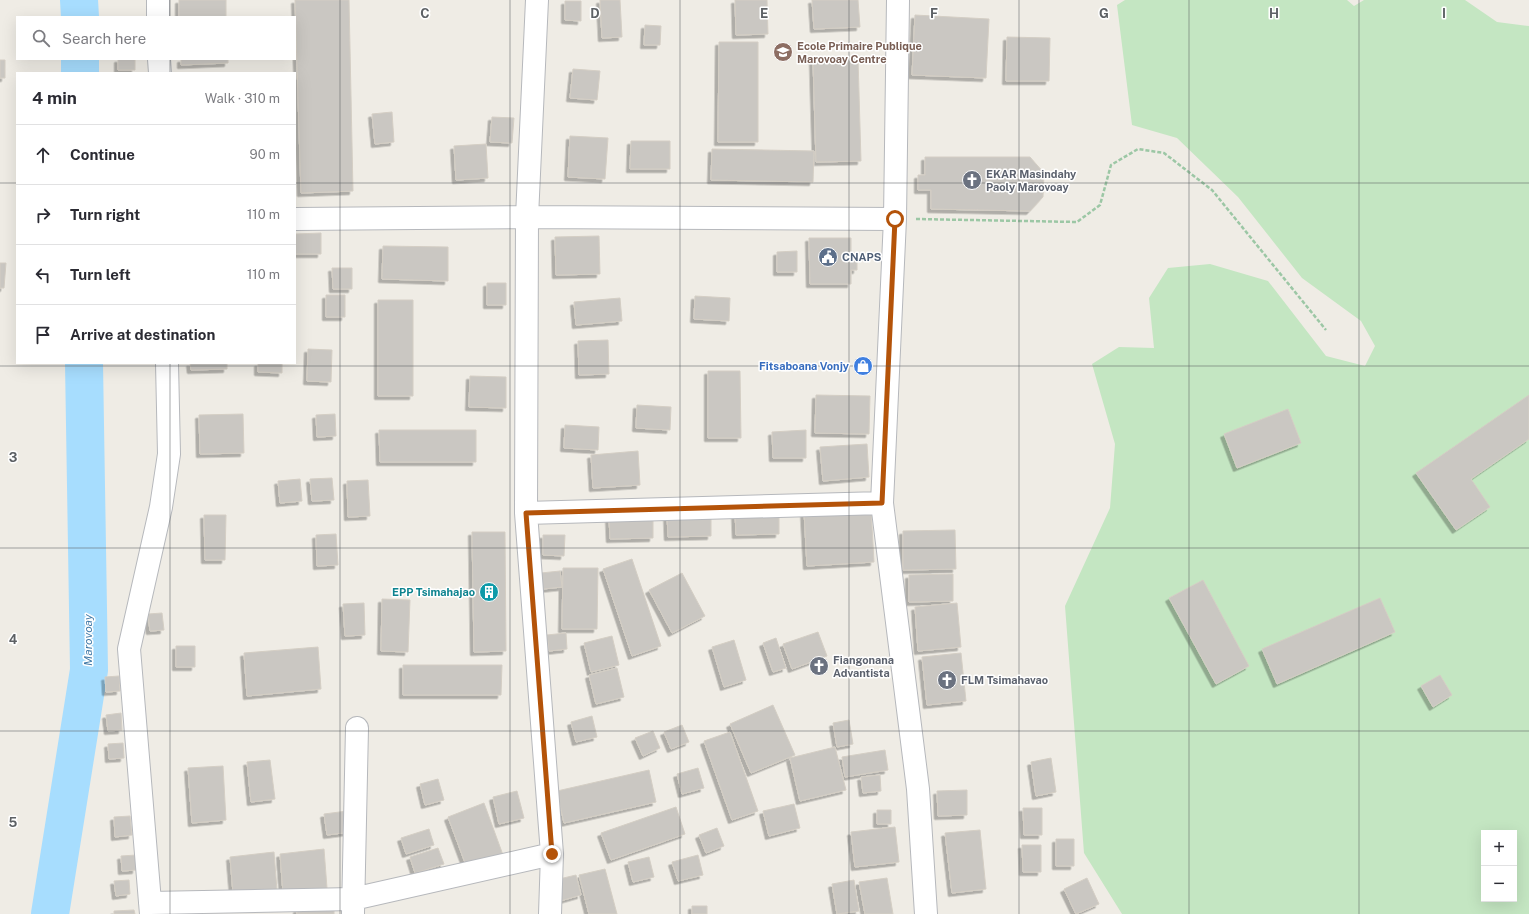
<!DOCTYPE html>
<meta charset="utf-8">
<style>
:root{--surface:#fff;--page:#f7f7f7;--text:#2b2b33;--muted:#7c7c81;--line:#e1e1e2}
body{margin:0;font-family:"Public Sans",sans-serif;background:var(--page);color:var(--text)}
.controls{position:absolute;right:12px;bottom:12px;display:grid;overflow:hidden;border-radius:0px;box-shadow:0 4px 16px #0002}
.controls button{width:36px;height:36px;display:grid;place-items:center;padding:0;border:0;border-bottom:1px solid var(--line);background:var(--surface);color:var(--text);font:20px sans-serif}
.stop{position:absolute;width:12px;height:12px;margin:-9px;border:3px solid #b45309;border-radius:50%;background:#fff}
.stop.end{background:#b45309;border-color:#fff;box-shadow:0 1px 4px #0008}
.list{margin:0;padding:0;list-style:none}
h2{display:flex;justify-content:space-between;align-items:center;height:52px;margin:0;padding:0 16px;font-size:17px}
h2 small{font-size:13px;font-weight:400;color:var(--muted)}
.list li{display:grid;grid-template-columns:26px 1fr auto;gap:12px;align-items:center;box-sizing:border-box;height:60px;padding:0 16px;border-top:1px solid var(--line)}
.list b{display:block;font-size:15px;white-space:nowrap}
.list em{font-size:13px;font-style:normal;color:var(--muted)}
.icon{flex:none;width:22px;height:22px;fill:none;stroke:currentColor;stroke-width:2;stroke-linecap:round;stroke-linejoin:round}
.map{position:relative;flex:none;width:1529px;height:914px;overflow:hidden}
.search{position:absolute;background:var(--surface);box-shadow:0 4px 16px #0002;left:16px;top:16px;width:280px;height:44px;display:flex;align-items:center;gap:10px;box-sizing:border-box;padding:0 14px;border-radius:0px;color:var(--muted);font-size:15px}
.panel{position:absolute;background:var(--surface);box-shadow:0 4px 16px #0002;left:16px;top:72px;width:280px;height:292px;border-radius:0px}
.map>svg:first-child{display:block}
.green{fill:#c4e6c2;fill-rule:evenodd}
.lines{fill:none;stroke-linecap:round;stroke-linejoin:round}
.river{stroke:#a7ddfe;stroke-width:38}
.building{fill:#cac7c2;stroke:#d4cec4;filter:url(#shadow)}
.minor-casing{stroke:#b6b8bc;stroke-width:24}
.path{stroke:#9cc7a5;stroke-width:2.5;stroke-dasharray:4 2;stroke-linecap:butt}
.minor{stroke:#fff;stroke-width:22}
.route{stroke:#b45309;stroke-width:5}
.grid{fill:none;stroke:#5d6165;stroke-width:1;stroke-opacity:0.55}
.labels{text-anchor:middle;stroke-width:3;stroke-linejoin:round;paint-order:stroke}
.education-label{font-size:11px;font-weight:bold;fill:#785e54;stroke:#fff;text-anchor:start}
.worship-label{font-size:11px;font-weight:bold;fill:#5b616d;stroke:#fff;text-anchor:start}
.service-label{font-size:11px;font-weight:bold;fill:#4e5e75;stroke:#fff;text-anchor:start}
.shop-label{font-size:11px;font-weight:bold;fill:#366cbe;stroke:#fff;text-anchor:end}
.culture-label{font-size:11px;font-weight:bold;fill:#0d838f;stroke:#fff;text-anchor:end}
.water-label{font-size:12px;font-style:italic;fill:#4079a7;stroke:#fff}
.grid-label{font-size:13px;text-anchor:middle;font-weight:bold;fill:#5d6165;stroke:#fff;stroke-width:3;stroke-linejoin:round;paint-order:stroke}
</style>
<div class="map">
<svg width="1529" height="914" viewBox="0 0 1529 914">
<defs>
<filter id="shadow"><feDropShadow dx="-3.5" dy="3.5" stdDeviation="0" flood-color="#0004"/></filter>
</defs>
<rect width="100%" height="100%" fill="#efece5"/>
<path class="green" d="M 1125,0 L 1347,0 L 1354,6 L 1364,0 L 1465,0 L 1497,22 L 1529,26 L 1529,914 L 1122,914 L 1084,853 L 1065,606 L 1110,508 L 1115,444 L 1092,364 L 1119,347 L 1154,348 L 1149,298 L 1168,268 L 1210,264 L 1268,281 L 1326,356 L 1365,366 L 1375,346 L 1361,321 L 1302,278 L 1238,197 L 1177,138 L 1132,125 L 1117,5 ZM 1484,833 L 1514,833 L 1514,899 L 1484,899 Z"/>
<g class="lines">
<path class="river" d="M 79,0 L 80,17
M 80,59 L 80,73
M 50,914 L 89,670 L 84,363"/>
</g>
<path class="building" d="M 179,0 L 226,0 L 226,17 L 179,17 Z
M 295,0 L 349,0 L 353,191 L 301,193 Z
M 600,0 L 620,0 L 622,37 L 602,38 Z
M 735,0 L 767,0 L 768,34 L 736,35 Z
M 812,0 L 858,0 L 860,27 L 814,29 Z
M 565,1 L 581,1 L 581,21 L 565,20 Z
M 915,15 L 989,19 L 986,78 L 912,75 Z
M 645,25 L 661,26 L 660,45 L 644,45 Z
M 1007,37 L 1050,38 L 1049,81 L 1006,81 Z
M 719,42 L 758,42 L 758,142 L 718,142 Z
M 858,58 L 861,161 L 816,162 L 813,60 Z
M 118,59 L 135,59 L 135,70 L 118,70 Z
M 181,59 L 228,59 L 228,63 L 181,65 Z
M 0,60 L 5,60 L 5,78 L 0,78 Z
M 573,69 L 600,71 L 597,100 L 570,98 Z
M 392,112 L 394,142 L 375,144 L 372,114 Z
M 492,117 L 514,118 L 512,143 L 490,142 Z
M 570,136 L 608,138 L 605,179 L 568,177 Z
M 631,141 L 670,141 L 670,169 L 630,169 Z
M 486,144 L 488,178 L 456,180 L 454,146 Z
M 712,149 L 814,151 L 813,182 L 711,180 Z
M 925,157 L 1030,157 L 1044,173 L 1043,197 L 1030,211 L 931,209 L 931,190 L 918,190 L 918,175 L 925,175 Z
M 321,233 L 321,254 L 295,254 L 295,234 Z
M 599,236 L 600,274 L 556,275 L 555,237 Z
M 809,238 L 851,238 L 851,253 L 857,253 L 857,270 L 851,270 L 851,284 L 810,284 Z
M 383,246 L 448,247 L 448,281 L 382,279 Z
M 797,251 L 797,272 L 777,272 L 777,252 Z
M 0,263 L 6,263 L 4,288 L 0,288 Z
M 332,268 L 352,268 L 352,289 L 333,289 Z
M 487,283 L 506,283 L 506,305 L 487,305 Z
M 326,295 L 345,295 L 345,317 L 326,317 Z
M 695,296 L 730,298 L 729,321 L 694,319 Z
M 620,298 L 622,321 L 576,325 L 574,302 Z
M 378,300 L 413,300 L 413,396 L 378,396 Z
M 608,340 L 609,374 L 579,375 L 578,341 Z
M 308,349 L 332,350 L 331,382 L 307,381 Z
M 190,363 L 227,363 L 227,369 L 191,370 Z
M 258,363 L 282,363 L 282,373 L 258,372 Z
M 708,371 L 740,371 L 741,438 L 708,438 Z
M 470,376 L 506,377 L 506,408 L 469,407 Z
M 816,395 L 870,396 L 869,434 L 815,433 Z
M 1529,395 L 1529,439 L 1471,479 L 1490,507 L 1456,530 L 1416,473 Z
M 637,405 L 671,407 L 670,430 L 636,428 Z
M 1288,409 L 1301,443 L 1237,468 L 1224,434 Z
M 243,414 L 244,453 L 200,454 L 199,415 Z
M 335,414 L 336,436 L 317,437 L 316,415 Z
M 565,425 L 599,427 L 598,450 L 564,448 Z
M 379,430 L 476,430 L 476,462 L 380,462 Z
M 806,430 L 806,458 L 773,458 L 772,432 Z
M 867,444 L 869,477 L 823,481 L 820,447 Z
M 638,451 L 640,485 L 593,488 L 591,455 Z
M 332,478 L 334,500 L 312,501 L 310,479 Z
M 300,479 L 302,501 L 280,503 L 278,481 Z
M 368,480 L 370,516 L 348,517 L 347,481 Z
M 871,508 L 874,562 L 807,566 L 804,511 Z
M 779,511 L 779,534 L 736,535 L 735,512 Z
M 711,513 L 711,536 L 668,537 L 667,514 Z
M 204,515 L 226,515 L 225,560 L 205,560 Z
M 653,516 L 653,538 L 610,539 L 609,517 Z
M 955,530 L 956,569 L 903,570 L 903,531 Z
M 472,532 L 505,532 L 506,651 L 474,652 Z
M 336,534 L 338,565 L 317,566 L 316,535 Z
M 543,535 L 565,535 L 564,556 L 543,555 Z
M 632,559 L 661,646 L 632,656 L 603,569 Z
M 563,568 L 598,568 L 597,629 L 562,629 Z
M 560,571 L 562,587 L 543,589 L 541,573 Z
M 682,573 L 705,616 L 672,633 L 649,590 Z
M 953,574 L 953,601 L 909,602 L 909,575 Z
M 1203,580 L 1249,666 L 1216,684 L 1169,598 Z
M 1380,598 L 1395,632 L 1277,684 L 1262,649 Z
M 382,599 L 410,600 L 408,652 L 381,651 Z
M 364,603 L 365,635 L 345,636 L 343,604 Z
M 957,603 L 961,647 L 918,651 L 915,607 Z
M 162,613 L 164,630 L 150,631 L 148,614 Z
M 818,632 L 827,656 L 792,669 L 783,644 Z
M 566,633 L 567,649 L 549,651 L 547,635 Z
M 612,636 L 619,665 L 591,672 L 584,643 Z
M 776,638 L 786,668 L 773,672 L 763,643 Z
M 734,640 L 746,680 L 724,687 L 712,647 Z
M 176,646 L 195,646 L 195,667 L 176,667 Z
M 318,647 L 321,689 L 247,696 L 244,653 Z
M 961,653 L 966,701 L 927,705 L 922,657 Z
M 403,665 L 502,665 L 501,695 L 403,695 Z
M 617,668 L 624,697 L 596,704 L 589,675 Z
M 1440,675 L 1452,695 L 1433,707 L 1421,686 Z
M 119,676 L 120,691 L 106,692 L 105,677 Z
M 773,705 L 795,755 L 751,773 L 730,724 Z
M 121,713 L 122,730 L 108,731 L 106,715 Z
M 592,716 L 597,737 L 576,742 L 571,722 Z
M 849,720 L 853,744 L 837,747 L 833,723 Z
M 682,725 L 689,742 L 671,749 L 664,732 Z
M 653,731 L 660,748 L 643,756 L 635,738 Z
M 730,732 L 758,811 L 732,820 L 704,741 Z
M 123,743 L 124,758 L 109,759 L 108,744 Z
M 835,747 L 846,790 L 800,801 L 790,758 Z
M 885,750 L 888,770 L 845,777 L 842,757 Z
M 1051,758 L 1056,792 L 1036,796 L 1031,762 Z
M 270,760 L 275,799 L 251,802 L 247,762 Z
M 223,766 L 226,820 L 192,823 L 188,768 Z
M 698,768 L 704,788 L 682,794 L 677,774 Z
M 649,770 L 656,802 L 564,823 L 557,791 Z
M 880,775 L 881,791 L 863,793 L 861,777 Z
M 438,779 L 444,800 L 425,805 L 420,784 Z
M 967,790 L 967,815 L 938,816 L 937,791 Z
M 517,791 L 524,818 L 499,824 L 493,797 Z
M 484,803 L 503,855 L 467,868 L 448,817 Z
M 794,804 L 800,828 L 769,836 L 763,811 Z
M 676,807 L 685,834 L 611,860 L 601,833 Z
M 1023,808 L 1042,808 L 1042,835 L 1024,835 Z
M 877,810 L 891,810 L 891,824 L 877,824 Z
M 347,811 L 350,832 L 327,835 L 324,814 Z
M 130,816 L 132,835 L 115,837 L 114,817 Z
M 895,827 L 899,862 L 855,867 L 851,832 Z
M 717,828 L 724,846 L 706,853 L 699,835 Z
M 429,829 L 434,845 L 406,854 L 401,838 Z
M 980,830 L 986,889 L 952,893 L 945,833 Z
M 1056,839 L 1074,839 L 1074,866 L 1056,866 Z
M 1022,845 L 1041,845 L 1041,872 L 1023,872 Z
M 438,848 L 444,864 L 415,873 L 410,857 Z
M 324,849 L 327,888 L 283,893 L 280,854 Z
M 274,852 L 277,890 L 233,893 L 230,857 Z
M 136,855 L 136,870 L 122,871 L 121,856 Z
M 698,855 L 703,875 L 678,881 L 672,862 Z
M 649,857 L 654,877 L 633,882 L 628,862 Z
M 605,869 L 617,914 L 589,914 L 579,875 Z
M 576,875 L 581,895 L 560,901 L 555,880 Z
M 887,878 L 893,914 L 865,914 L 859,882 Z
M 1087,878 L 1099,904 L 1076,914 L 1064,889 Z
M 129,880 L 130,894 L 116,896 L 114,881 Z
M 854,880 L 859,911 L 837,914 L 832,884 Z
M 692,906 L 707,906 L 707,914 L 692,914 Z
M 334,908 L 334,914 L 297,914 L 297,909 Z
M 134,910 L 135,914 L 114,914 L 114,911 Z"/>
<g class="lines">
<g class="minor-casing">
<path id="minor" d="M 158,0 L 158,17
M 537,0 L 527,217 L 526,513 L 552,854 L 550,914
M 898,0 L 895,219 L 882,503 L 918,789 L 926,914
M 159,59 L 160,73
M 295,219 L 527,217 L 895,219
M 526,513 L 882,503
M 150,903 L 353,899 L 552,854
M 353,913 L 357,728
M 151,914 L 129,649 L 161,507 L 169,454 L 167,363"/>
</g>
<path class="path" d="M 916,219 L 1077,222 L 1100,205 L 1111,165 L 1138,149 L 1164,153 L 1212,190 L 1326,330"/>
<use href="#minor" class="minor"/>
</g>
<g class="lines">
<path class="route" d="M 552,854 L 526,513 L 882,503 L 895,219"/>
</g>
<path class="grid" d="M 170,0 L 170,17M 340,0 L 340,914M 510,0 L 510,914M 680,0 L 680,914M 849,0 L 849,914M 1019,0 L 1019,914M 1189,0 L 1189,914M 1359,0 L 1359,914M 170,59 L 170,73M 0,183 L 17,183M 295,183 L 1529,183M 170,363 L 170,914M 0,366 L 1529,366M 0,548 L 1529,548M 0,731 L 1529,731"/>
<defs>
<g id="school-disc" transform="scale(1)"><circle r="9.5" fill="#8d6e63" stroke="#fff"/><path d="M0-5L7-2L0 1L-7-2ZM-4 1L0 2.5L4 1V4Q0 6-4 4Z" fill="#fff"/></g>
<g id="church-disc" transform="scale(1)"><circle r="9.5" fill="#6b7280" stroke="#fff"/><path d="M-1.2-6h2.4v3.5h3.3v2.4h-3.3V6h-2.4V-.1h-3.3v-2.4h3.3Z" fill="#fff"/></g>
<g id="civic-disc" transform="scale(1)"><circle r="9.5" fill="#5c6f8a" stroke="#fff"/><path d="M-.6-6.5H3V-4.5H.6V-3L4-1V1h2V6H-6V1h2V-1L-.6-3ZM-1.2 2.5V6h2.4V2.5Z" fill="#fff"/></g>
<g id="shop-disc" transform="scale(1)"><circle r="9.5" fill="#3f7fe0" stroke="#fff"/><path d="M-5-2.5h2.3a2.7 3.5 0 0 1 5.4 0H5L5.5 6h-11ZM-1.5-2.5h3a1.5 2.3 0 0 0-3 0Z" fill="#fff"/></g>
<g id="building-disc" transform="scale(1)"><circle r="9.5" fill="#0f9aa8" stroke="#fff"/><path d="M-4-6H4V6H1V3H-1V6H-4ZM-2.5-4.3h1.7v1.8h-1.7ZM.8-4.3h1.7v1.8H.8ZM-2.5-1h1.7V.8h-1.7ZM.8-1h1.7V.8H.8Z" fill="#fff"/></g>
</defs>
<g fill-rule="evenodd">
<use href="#school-disc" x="783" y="52"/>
<use href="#church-disc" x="972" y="180"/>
<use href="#civic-disc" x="828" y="257"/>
<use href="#shop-disc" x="863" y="366"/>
<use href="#building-disc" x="489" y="592"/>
<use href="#church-disc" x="819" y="666"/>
<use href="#church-disc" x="947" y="680"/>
</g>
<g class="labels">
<g class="education-label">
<text x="797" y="50">Ecole Primaire Publique<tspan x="797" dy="13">Marovoay Centre</tspan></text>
</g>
<g class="worship-label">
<text x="986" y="178">EKAR Masindahy<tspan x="986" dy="13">Paoly Marovoay</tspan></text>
<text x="833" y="664">Fiangonana<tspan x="833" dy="13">Advantista</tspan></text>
<text x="961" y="684">FLM Tsimahavao</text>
</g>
<g class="service-label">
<text x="842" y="261">CNAPS</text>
</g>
<g class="shop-label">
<text x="849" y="370">Fitsaboana Vonjy</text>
</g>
<g class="culture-label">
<text x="475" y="596">EPP Tsimahajao</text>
</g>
<g class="water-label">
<text transform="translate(88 640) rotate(-90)" y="4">Marovoay</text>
</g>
</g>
<g class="grid-label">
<text x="425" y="18">C</text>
<text x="595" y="18">D</text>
<text x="764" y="18">E</text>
<text x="934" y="18">F</text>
<text x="1104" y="18">G</text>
<text x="1274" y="18">H</text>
<text x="1444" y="18">I</text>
<text x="13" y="462">3</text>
<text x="13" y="644">4</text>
<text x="13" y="827">5</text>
</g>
</svg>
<div class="controls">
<button>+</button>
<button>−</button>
</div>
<div class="stop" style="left:895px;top:219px"></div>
<div class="stop end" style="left:552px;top:854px"></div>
<div class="search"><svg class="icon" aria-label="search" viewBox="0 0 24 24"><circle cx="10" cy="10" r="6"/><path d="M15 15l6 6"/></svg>Search here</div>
<section class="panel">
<h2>4 min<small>Walk · 310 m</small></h2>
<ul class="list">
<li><svg class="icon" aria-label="ahead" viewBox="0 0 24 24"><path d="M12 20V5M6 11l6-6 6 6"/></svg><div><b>Continue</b></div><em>90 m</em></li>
<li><svg class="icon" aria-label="right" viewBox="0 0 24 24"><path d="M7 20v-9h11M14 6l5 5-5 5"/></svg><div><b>Turn right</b></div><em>110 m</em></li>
<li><svg class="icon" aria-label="left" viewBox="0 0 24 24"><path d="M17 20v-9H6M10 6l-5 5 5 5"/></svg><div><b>Turn left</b></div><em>110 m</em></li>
<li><svg class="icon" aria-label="arrive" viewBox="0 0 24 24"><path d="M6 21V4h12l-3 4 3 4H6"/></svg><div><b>Arrive at destination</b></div></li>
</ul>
</section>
</div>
